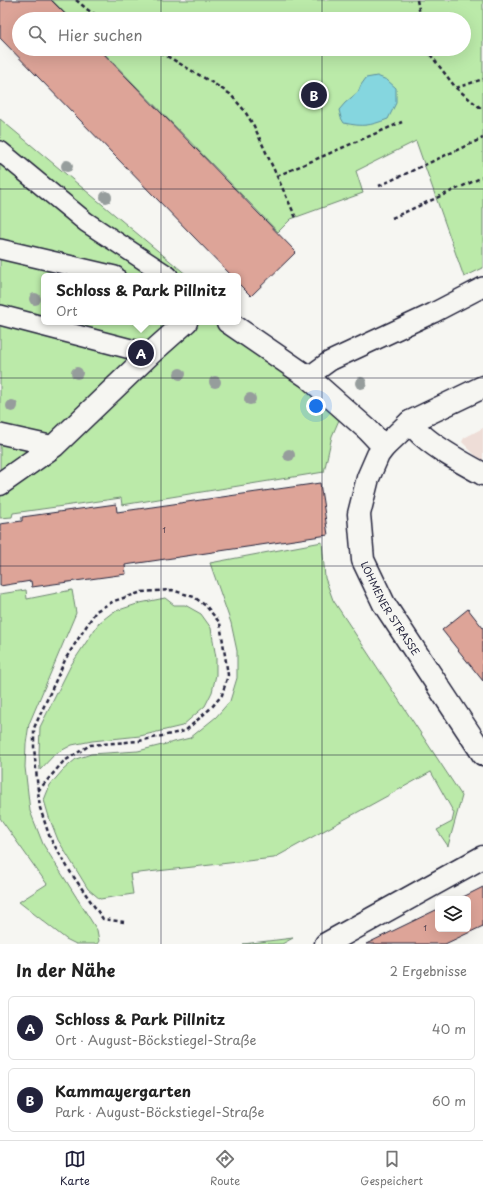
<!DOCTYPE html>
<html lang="de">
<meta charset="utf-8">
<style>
:root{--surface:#fff;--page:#f6f6f6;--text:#222;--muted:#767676;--line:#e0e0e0;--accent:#22223b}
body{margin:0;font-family:"Playpen Sans",sans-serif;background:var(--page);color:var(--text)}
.controls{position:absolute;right:12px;bottom:12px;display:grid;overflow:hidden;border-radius:6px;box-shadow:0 4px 16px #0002}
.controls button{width:36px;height:36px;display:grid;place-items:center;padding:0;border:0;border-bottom:1px solid var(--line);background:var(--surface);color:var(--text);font:20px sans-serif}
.you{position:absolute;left:316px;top:406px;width:14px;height:14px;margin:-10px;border:3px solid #fff;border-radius:50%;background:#1a73e8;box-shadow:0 0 0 6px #1a73e833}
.badge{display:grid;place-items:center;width:26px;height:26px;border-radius:50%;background:var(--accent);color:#fff;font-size:13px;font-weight:700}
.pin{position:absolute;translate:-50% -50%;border:2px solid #fff;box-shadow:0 1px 4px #0006}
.popup{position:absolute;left:41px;top:273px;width:200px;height:52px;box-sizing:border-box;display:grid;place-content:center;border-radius:6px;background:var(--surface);filter:drop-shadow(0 1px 3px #0005);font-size:13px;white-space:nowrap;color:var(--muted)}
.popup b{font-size:15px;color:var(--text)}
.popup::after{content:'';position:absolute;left:50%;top:100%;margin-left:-8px;border:8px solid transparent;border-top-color:var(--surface)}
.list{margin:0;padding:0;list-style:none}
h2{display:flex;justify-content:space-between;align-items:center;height:52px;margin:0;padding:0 16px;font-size:17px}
h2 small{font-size:13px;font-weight:400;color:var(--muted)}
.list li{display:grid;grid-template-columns:26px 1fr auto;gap:12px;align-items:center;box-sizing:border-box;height:64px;margin:0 8px 8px;padding:0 8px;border:1px solid var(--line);border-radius:6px}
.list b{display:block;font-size:15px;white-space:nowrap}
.list p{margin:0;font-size:13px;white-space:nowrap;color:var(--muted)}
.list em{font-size:13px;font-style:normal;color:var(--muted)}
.icon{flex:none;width:22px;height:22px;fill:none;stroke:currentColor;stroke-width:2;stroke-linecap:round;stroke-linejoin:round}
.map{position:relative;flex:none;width:483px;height:944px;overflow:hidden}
.search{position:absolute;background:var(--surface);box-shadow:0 4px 16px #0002;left:12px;right:12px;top:12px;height:44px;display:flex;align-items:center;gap:10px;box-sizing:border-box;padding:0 14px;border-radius:22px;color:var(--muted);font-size:15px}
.sheet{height:196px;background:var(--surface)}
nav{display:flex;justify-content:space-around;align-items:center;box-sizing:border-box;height:56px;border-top:1px solid var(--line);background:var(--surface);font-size:11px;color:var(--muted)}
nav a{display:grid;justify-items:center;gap:2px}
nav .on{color:var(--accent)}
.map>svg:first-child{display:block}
.built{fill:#eeddd7}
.green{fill:#bbeaa9;stroke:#6e8672}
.water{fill:#85d6df;stroke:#5d8e9d}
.building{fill:#dda498;stroke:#22223b}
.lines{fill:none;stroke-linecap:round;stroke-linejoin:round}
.service-casing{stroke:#22223b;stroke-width:22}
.minor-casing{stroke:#22223b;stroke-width:25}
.tertiary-casing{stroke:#22223b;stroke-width:25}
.secondary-casing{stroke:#22223b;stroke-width:25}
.path{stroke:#22223b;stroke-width:2.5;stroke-dasharray:4 3;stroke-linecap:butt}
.service{stroke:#f6f6f2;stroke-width:19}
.minor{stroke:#f6f6f2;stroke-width:22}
.tertiary{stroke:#f6f6f2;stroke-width:22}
.secondary{stroke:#f6f6f2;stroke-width:22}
.tree{fill:#969d9c}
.grid{fill:none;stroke:#22223b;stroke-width:1;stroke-opacity:0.55}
.labels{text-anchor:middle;stroke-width:3;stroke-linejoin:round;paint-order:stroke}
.number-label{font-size:8px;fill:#514252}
.street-label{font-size:10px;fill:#22223b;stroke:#f6f6f2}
</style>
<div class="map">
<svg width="483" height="944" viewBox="0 0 483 944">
<rect width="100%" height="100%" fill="#f6f6f2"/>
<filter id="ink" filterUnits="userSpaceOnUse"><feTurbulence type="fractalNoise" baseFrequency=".025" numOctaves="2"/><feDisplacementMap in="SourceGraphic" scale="8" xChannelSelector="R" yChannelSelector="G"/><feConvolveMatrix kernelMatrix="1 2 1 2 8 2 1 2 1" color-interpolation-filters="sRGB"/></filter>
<g filter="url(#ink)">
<path class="built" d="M 483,428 L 483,460 L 475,455 L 462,442 L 464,438 Z"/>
<path class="green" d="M 52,0 L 483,0 L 483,268 L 464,277 L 416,141 L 356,171 L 363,193 L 291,219 L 278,232 L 100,49 L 464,49 L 464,19 L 71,19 Z
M 0,119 L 188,276 L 44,276 L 44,322 L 238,322 L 346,404 L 332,436 L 324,472 L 122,505 L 121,498 L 13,513 L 12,517 L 0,518 Z
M 322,542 L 325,578 L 333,600 L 462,796 L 448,846 L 437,830 L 452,822 L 454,813 L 431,772 L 274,858 L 130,874 L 133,894 L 100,899 L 88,889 L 58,840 L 49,817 L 44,800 L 50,785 L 63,770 L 76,759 L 91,754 L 138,751 L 190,738 L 216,717 L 230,701 L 237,678 L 237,651 L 231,623 L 210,563 Z
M 26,590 L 27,599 L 72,590 L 76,613 L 29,724 L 26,744 L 25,767 L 30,811 L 43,844 L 97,930 L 99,941 L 97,944 L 76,944 L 66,939 L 19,902 L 47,884 L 0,818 L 0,594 Z
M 165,598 L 174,605 L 185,605 L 201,614 L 211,628 L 216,658 L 216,675 L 212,692 L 205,706 L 182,726 L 140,736 L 92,741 L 72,745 L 55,754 L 40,770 L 39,753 L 40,727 L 71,665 L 99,623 L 113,612 L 140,603 Z
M 293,938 L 282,944 L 243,944 Z"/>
<path class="water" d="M 377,76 L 387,80 L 396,88 L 396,103 L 388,119 C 369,126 363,127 344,123 L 341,118 L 339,110 L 345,103 L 358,92 L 361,85 L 366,78 Z"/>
<path class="building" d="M 0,0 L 51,0 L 70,19 L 19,19 L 19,49 L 99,49 L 296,252 L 251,296 L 238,283 L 238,276 L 232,276 L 0,38 Z
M 320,483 L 328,535 L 125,565 L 126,574 L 32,587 L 31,581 L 0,586 L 0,524 L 22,521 L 22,517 L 116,504 L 117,512 Z
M 468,609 L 483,628 L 483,681 L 442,630 Z
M 483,887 L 483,926 L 445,944 L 366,944 L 438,909 L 438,929 L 468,929 L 468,899 L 459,899 Z"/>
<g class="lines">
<g class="service-casing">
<path id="service" d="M 0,151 L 86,222 L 168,276
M 0,249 L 115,276
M 0,315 L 150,354
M 308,377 L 330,361 L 433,313 L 483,287
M 0,434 L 54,446"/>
</g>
<g class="minor-casing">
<path id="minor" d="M 228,322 L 308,377 L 368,430 L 384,447
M 410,422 C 414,427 418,432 423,436 C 440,451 463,463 483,474
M 0,484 L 54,446 L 150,354 L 186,322"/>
</g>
<g class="tertiary-casing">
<path id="tertiary" d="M 326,944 L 483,857"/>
</g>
<g class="secondary-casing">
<g id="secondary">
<path id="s1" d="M 483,387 L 410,422 L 384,447 L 378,455 L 368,478 L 359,514 L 363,560 L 384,604 L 483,754"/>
</g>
</g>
<path class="path" d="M 76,0 L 88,10 L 103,19
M 417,0 L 421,19
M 155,49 L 211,82 L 230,94 L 244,110 L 254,126 L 297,220
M 426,49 L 456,88 L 483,110
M 456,88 L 483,79
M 277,176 L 402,122
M 379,186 L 483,138
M 392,218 L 483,177
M 38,791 L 63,762 L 90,745 L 139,741 L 185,731 L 212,707 L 222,695 L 228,675 L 220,623 L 206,606 L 194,597 L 172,590 L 142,592 L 114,601 L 96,611 L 66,658 L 34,728 L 34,747 L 38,791 L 40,808 L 50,838 L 71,873 L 103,919 L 124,922"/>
<use href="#service" class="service"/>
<use href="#minor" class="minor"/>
<use href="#tertiary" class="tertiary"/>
<use href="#secondary" class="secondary"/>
</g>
<g class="tree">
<circle cx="67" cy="166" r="6"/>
<circle cx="106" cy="197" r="6"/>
<circle cx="35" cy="299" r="6"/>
<circle cx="77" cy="373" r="6"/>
<circle cx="180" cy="374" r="6"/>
<circle cx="215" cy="382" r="6"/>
<circle cx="361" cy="383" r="6"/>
<circle cx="250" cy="399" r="6"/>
<circle cx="12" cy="406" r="6"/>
<circle cx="289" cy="455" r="6"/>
</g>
</g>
<path class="grid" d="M 161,0 L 161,19M 322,0 L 322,19M 161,49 L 161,944M 322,49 L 322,944M 0,189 L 483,189M 0,378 L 483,378M 0,566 L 483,566M 0,755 L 483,755"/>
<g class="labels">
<g class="number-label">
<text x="164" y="533">1</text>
<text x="425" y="931">1</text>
</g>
<g class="street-label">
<text dy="4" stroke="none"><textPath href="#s1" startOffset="291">LOHMENER STRASSE</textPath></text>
</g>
</g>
</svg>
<div class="controls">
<button><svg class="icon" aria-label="layers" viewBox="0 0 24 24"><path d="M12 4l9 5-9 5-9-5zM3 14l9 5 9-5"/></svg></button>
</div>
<div class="you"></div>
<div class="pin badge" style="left:141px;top:353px">A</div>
<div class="popup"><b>Schloss &amp; Park Pillnitz</b>Ort</div>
<div class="pin badge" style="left:314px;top:95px">B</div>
<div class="search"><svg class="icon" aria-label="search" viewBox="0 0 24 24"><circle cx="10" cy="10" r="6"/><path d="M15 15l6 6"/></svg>Hier suchen</div>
</div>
<section class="sheet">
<h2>In der Nähe<small>2 Ergebnisse</small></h2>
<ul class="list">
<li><span class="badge">A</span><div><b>Schloss &amp; Park Pillnitz</b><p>Ort · August-Böckstiegel-Straße</p></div><em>40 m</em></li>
<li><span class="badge">B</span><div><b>Kammayergarten</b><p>Park · August-Böckstiegel-Straße</p></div><em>60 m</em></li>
</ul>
</section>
<nav>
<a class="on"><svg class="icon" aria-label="map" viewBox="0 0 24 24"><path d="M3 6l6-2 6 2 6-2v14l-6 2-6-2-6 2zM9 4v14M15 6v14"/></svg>Karte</a>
<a><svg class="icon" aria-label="directions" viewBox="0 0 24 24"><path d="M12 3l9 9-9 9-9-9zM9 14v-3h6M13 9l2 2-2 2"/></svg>Route</a>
<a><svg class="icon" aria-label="saved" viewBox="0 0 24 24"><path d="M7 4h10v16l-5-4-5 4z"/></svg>Gespeichert</a>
</nav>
